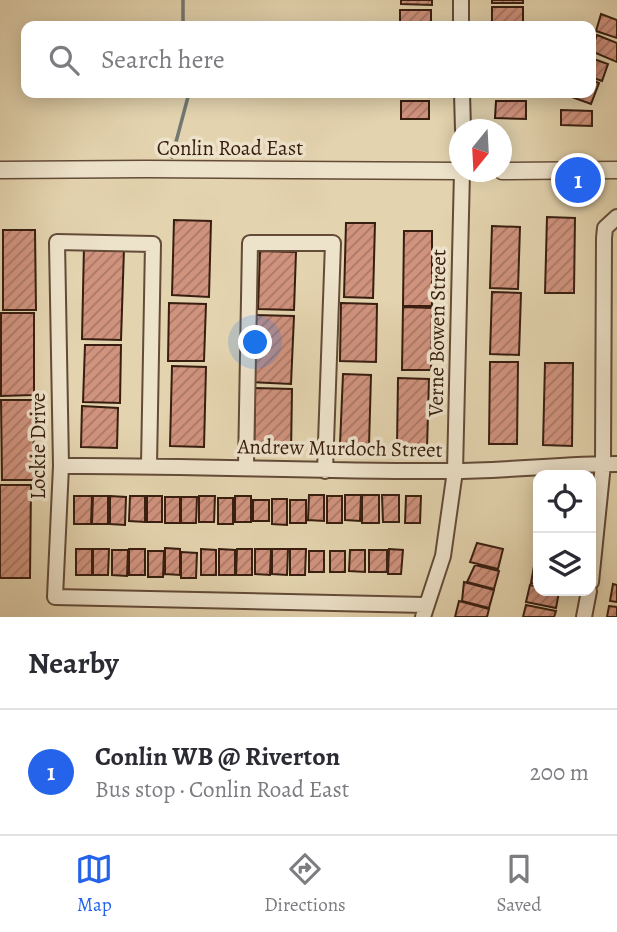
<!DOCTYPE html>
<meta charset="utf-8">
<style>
:root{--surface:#fff;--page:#f2f2f3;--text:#2b2b33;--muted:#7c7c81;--line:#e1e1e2;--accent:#2563eb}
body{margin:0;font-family:Alegreya,serif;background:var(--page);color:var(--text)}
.controls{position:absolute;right:21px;bottom:21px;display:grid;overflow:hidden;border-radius:14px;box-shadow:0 4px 18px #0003}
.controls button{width:63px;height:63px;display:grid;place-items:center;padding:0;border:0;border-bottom:2px solid var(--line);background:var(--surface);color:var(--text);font:35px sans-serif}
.compass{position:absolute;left:449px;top:119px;width:63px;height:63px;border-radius:50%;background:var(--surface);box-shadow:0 4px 18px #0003;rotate:198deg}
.you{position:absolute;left:256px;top:343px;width:24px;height:24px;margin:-18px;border:5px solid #fff;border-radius:50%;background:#1a73e8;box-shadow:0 0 0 10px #1a73e833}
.badge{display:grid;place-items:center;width:46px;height:46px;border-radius:50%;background:var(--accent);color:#fff;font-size:23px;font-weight:700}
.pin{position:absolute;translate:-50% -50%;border:4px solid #fff;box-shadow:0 2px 7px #0006}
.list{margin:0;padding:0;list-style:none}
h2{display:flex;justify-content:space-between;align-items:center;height:91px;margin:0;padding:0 28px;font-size:30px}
h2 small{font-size:23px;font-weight:400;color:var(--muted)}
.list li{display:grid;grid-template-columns:46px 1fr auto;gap:21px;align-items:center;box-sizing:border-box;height:126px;padding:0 28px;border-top:2px solid var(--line)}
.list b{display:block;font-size:26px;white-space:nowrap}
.list p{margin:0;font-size:23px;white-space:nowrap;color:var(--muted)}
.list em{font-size:23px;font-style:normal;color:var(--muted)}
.icon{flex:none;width:38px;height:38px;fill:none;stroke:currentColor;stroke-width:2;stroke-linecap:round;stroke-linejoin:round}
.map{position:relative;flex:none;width:617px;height:617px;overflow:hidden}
.search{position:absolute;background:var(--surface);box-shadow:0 4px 18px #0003;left:21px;right:21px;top:21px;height:77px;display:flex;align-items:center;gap:18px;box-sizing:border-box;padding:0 24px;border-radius:14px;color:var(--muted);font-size:26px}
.sheet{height:217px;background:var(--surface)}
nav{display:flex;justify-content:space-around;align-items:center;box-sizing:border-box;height:98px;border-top:2px solid var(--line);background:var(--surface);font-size:19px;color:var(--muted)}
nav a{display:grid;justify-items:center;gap:4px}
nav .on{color:var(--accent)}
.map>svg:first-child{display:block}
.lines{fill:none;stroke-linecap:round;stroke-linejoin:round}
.stream{stroke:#717972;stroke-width:3.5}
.building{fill:url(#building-hatch);stroke:#381e10;stroke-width:2}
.minor-casing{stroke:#634b38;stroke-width:18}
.tertiary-casing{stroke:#634b38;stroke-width:19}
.minor{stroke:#ede2ca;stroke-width:14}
.tertiary{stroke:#ede2ca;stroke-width:16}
.labels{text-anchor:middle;stroke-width:7;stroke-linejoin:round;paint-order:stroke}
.street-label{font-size:21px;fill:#381e10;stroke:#ede2ca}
</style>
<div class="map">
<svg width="617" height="617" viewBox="0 0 617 617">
<defs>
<pattern id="building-hatch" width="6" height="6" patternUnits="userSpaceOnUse" patternTransform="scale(1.75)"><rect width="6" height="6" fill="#d0937e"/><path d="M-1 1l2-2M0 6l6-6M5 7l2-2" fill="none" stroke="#a76"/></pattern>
</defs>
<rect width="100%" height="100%" fill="#e3d3ae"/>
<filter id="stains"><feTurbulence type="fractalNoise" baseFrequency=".00286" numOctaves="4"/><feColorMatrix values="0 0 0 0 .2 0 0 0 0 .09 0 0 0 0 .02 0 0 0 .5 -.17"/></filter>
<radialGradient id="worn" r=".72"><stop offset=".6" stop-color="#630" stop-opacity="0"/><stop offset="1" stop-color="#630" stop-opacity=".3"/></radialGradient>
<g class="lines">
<path class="stream" d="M 183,0 L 183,26
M 172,157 L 189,93"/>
</g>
<path class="building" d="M 401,0 L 432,0 L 432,5 L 401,4 Z
M 492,0 L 523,0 L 523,3 L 492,3 Z
M 492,7 L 523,7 L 523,25 L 492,24 Z
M 400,10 L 431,10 L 431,26 L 400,26 Z
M 601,14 L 617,20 L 617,38 L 596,31 Z
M 597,35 L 617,43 L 617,62 L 591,51 Z
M 591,58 L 608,64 L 602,81 L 591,77 Z
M 591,80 L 599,83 L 591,104 L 566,95 L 567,93 L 591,93 Z
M 414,93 L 431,93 L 431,97 L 414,97 Z
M 495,93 L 526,93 L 526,97 L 495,96 Z
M 401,101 L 429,101 L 429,119 L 401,119 Z
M 496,101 L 526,101 L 526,119 L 495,118 Z
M 561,110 L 592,111 L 592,126 L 561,125 Z
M 547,217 L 575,218 L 574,293 L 545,293 Z
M 174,220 L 211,221 L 209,297 L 172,295 Z
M 346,223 L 375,223 L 373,298 L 344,297 Z
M 492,226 L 520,227 L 518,289 L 490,288 Z
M 3,230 L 35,230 L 36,310 L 3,310 Z
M 404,231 L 432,231 L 432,306 L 403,306 Z
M 84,246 L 124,248 L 121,340 L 82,339 Z
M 260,251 L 296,252 L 294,310 L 258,309 Z
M 492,292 L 521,293 L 519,355 L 490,354 Z
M 169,303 L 206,304 L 204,361 L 168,361 Z
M 341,303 L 377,304 L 376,362 L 340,361 Z
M 403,307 L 432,308 L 431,370 L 402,370 Z
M 1,313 L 34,313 L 34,395 L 1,396 Z
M 253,315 L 294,316 L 291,384 L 251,382 Z
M 85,345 L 121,345 L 120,403 L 83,402 Z
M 490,362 L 518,362 L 517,444 L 489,444 Z
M 545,363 L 573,363 L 572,446 L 543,445 Z
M 172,366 L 206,367 L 204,447 L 170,446 Z
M 343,374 L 371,375 L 369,446 L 340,445 Z
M 398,378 L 429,379 L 427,448 L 397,447 Z
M 255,388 L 292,389 L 291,454 L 254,454 Z
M 1,400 L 33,400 L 34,480 L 2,480 Z
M 82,406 L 118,408 L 117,448 L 81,447 Z
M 0,485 L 31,485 L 30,578 L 0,578 Z
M 309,495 L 324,495 L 324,521 L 308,520 Z
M 345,495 L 361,495 L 360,521 L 345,520 Z
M 362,495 L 379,495 L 379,523 L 362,523 Z
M 382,495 L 399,495 L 399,522 L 383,522 Z
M 74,496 L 92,496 L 91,524 L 74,524 Z
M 93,496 L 108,496 L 108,524 L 92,524 Z
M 110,496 L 126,497 L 125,525 L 110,524 Z
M 130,496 L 145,496 L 145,522 L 129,521 Z
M 147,496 L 162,496 L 162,522 L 147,522 Z
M 199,496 L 215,496 L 214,522 L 199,522 Z
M 235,496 L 251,496 L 251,522 L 235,522 Z
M 327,496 L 342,496 L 342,523 L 327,523 Z
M 406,496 L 421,496 L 420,523 L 405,523 Z
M 165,497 L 180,497 L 180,523 L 165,523 Z
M 181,497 L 197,497 L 196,523 L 181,523 Z
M 218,498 L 233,498 L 233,524 L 218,524 Z
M 272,499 L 287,499 L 287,525 L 272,524 Z
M 253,500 L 269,500 L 269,521 L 253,521 Z
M 290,500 L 306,500 L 306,523 L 290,523 Z
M 477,543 L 503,549 L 498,569 L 470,562 Z
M 165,548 L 180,549 L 180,575 L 165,574 Z
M 76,549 L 92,549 L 92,575 L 76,575 Z
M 93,549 L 109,549 L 108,575 L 93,575 Z
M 129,549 L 145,549 L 145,575 L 129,575 Z
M 201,549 L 216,550 L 216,575 L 201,575 Z
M 219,549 L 235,550 L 235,575 L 219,575 Z
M 237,549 L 252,549 L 252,575 L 236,575 Z
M 255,549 L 271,549 L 270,575 L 255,574 Z
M 272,549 L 288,549 L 287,575 L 272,574 Z
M 290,549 L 306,549 L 305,575 L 290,575 Z
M 389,549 L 403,550 L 401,574 L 388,574 Z
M 112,550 L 128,550 L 127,576 L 112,575 Z
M 350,550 L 365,550 L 365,572 L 349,571 Z
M 369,550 L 387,550 L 387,572 L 369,572 Z
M 148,551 L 164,551 L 163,577 L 148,577 Z
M 309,551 L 324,551 L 324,572 L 309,572 Z
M 330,551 L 345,551 L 345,572 L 330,572 Z
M 181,552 L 197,553 L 196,578 L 181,578 Z
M 475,565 L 499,571 L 494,589 L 467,582 Z
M 534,566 L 538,567 L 538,584 L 531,583 Z
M 464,582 L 494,590 L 489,608 L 462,601 Z
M 613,584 L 617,585 L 617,602 L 610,601 Z
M 530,585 L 538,587 L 538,591 L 559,592 L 556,608 L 526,602 Z
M 459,601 L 489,609 L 487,617 L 455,617 Z
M 526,605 L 556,611 L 554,617 L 523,617 Z
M 609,606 L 617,607 L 617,617 L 607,617 Z"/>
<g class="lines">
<g class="minor-casing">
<path id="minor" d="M 461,0 L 461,26
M 462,93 L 463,130
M 149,465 L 153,244 L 57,242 L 61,466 L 55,597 L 425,605
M 61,466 C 192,465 321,472 451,471 C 507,471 562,464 617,464
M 246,467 L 250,243 L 333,243 L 325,471
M 591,582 L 603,464 L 604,238 L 605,228 L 617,217
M 423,617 L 443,556 L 455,471 L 462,172
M 584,617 L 589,591"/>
</g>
<g class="tertiary-casing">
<path id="tertiary" d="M 0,170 L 146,169 L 460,171
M 502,171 L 617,170"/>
</g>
<use href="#minor" class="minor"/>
<use href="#tertiary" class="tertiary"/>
</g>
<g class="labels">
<g class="street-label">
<text x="230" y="155">Conlin Road East</text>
<text transform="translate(437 333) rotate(-89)" y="7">Verne Bowen Street</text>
<text transform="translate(38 446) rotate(-90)" y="7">Lockie Drive</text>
<text transform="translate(340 448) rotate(1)" y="7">Andrew Murdoch Street</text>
</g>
</g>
<rect width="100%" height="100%" filter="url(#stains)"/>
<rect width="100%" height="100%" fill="url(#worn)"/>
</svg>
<div class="controls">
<button><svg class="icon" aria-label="locate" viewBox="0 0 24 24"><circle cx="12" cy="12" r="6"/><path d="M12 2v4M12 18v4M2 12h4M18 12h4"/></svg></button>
<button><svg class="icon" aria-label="layers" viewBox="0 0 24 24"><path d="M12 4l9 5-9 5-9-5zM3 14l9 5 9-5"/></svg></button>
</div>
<svg class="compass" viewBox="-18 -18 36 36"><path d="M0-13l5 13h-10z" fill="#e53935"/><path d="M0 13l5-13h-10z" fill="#7c7c81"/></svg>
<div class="you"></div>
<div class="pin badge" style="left:578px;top:180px">1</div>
<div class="search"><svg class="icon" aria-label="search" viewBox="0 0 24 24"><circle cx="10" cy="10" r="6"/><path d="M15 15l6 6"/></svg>Search here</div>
</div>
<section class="sheet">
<h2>Nearby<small></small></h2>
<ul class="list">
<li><span class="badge">1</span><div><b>Conlin WB @ Riverton</b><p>Bus stop · Conlin Road East</p></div><em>200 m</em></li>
</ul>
</section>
<nav>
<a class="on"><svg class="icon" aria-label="map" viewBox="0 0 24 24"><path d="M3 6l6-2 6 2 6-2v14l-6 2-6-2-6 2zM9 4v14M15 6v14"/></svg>Map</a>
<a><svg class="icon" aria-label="directions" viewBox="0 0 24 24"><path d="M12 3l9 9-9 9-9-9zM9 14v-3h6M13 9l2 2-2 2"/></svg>Directions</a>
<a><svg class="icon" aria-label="saved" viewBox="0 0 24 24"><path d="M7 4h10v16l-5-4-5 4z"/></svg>Saved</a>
</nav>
